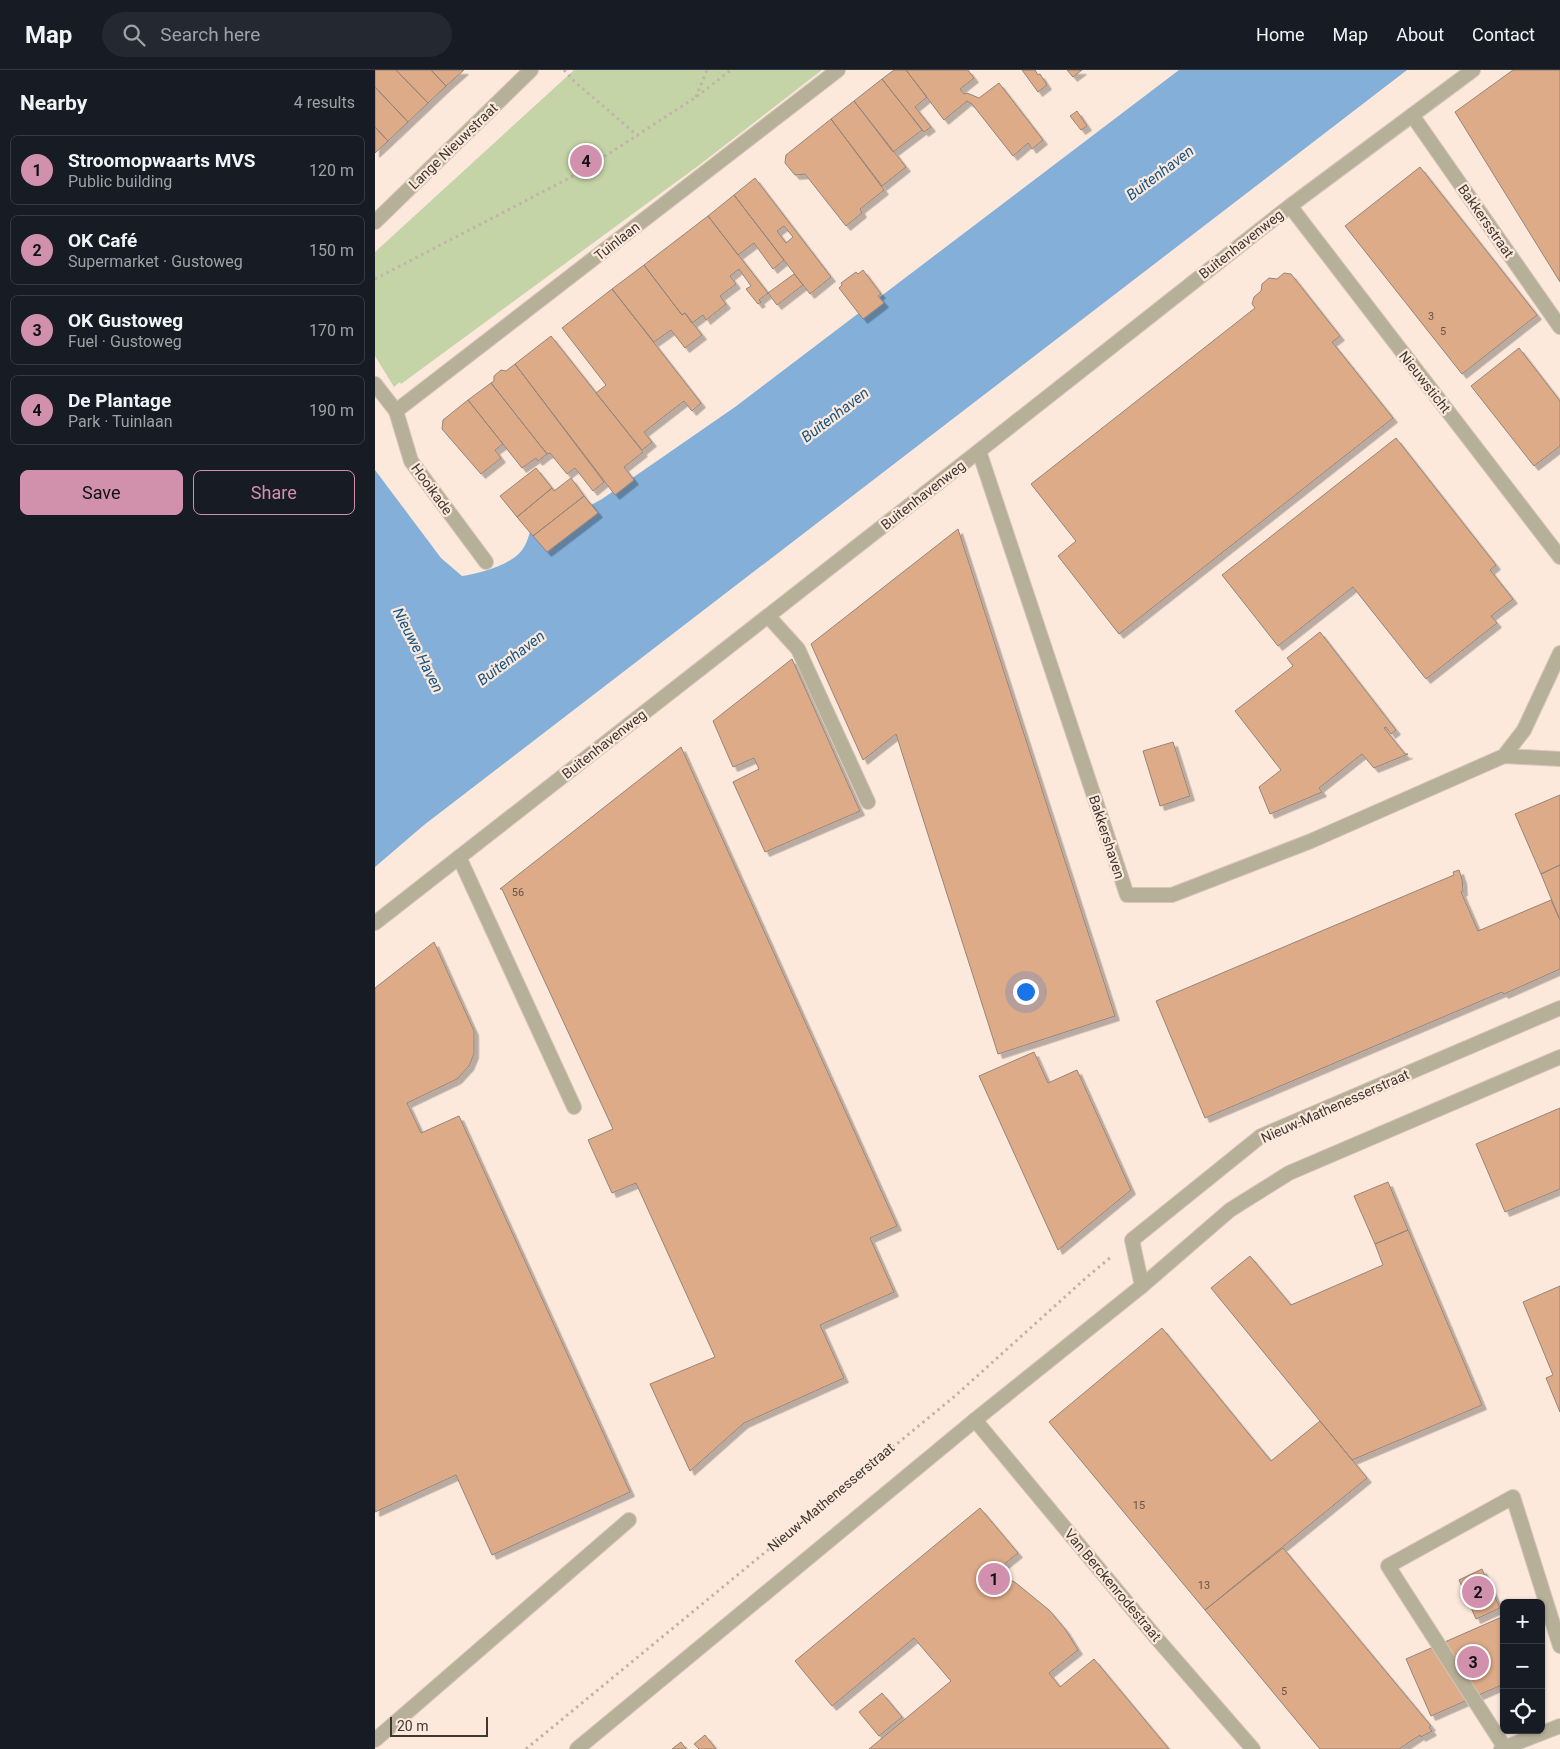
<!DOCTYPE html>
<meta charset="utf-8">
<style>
:root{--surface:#171b24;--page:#242831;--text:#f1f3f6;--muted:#9ea1a6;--line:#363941;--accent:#d191ad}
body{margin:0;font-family:Roboto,sans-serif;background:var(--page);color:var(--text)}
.controls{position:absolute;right:15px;bottom:15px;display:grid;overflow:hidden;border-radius:8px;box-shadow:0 1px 4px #0004}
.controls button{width:45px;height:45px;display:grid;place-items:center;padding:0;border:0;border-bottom:1px solid var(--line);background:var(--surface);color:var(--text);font:25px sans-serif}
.scale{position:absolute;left:15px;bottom:12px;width:98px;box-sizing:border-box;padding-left:5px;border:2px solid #3f3732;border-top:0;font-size:14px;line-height:18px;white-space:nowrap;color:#3f3732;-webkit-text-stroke:4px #fce9dc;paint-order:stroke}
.you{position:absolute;left:650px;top:921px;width:18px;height:18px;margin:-12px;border:4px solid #fff;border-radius:50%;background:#1a73e8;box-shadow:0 0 0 8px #1a73e833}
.badge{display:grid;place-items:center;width:32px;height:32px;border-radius:50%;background:var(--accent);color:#111;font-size:16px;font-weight:700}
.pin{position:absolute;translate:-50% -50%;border:2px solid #fff;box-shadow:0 1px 5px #0006}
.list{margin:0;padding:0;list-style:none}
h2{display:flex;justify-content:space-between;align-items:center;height:65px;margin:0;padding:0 20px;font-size:21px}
h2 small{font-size:16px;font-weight:400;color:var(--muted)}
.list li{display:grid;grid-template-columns:32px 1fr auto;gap:15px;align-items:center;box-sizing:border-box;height:70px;margin:0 10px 10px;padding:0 10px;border:1px solid var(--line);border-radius:8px}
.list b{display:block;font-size:19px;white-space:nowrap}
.list p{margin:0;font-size:16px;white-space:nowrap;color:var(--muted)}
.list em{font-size:16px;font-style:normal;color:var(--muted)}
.actions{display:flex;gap:10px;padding:15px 20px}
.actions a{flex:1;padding:11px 0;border:1px solid var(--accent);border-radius:8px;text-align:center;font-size:18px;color:var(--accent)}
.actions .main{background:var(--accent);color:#111}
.icon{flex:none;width:28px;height:28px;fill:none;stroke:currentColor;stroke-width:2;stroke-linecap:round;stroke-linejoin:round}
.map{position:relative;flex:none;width:1185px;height:1679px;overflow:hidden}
header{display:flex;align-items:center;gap:30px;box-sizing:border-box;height:70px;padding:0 25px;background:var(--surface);border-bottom:1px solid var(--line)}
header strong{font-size:24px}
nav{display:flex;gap:28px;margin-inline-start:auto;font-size:18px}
.search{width:350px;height:45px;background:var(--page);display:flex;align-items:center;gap:12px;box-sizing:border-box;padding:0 18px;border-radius:28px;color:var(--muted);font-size:19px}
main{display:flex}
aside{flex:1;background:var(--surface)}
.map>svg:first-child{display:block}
.green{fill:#c4d4a7}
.water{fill:#83afd8}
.building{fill:#deab88;stroke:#968579;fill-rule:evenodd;filter:url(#shadow)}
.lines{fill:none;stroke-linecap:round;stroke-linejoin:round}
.service-casing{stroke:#d6c5ba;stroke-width:16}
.minor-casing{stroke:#d6c5ba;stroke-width:16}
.tertiary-casing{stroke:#d6c5ba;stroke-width:16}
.path{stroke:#c2b3a8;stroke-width:3;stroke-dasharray:2.5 4;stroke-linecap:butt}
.service{stroke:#b7b098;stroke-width:14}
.minor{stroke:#b7b098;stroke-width:14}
.tertiary{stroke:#b7b098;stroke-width:14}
.labels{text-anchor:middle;stroke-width:4.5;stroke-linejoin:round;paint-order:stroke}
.number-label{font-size:11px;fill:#675448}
.street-label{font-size:14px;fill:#3f3732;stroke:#fce9dc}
.water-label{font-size:15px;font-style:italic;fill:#125488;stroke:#fce9dc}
</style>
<header>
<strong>Map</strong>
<div class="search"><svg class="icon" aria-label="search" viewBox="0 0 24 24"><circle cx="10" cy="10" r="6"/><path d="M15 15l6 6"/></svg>Search here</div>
<nav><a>Home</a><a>Map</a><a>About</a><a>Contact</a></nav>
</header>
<main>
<aside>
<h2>Nearby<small>4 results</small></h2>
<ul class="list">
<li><span class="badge">1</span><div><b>Stroomopwaarts MVS</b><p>Public building</p></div><em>120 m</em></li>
<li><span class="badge">2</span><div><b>OK Café</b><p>Supermarket · Gustoweg</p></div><em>150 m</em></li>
<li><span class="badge">3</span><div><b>OK Gustoweg</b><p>Fuel · Gustoweg</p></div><em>170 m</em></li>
<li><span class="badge">4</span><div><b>De Plantage</b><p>Park · Tuinlaan</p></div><em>190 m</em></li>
</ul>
<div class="actions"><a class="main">Save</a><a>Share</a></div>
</aside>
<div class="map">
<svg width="1185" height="1679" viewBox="0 0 1185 1679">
<defs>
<filter id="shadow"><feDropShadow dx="4.5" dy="4.5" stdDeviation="0" flood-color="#0004"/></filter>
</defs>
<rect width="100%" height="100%" fill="#fce9dc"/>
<path class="green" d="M 199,0 L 447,0 L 323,96 L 26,314 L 25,312 L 19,317 L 0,286 L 0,182 Z"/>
<path class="water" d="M 804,0 L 1032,0 L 49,755 L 0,797 L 0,400 L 66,488 L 87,506 C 104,504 136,495 147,480 C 151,475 153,468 155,462 L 167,462 L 227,429 L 360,337 Z"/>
<path class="building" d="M 0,0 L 21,0 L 53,33 L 33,52 L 0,17 Z
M 21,0 L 56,0 L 71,16 L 53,33 Z
M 56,0 L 89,0 L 71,16 Z
M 519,0 L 531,0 L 552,27 L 540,37 L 556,57 L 549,62 L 507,9 Z
M 531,0 L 593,0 L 599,8 L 585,19 L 589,24 L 592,23 L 604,28 L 624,13 L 668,70 L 657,79 L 653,73 L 638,86 L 597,34 L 592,31 L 569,50 Z
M 647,0 L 660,0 L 663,5 L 665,4 L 672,15 L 663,22 Z
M 692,0 L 707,0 L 698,7 Z
M 1138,0 L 1185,0 L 1185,212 L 1080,42 Z
M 507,9 L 547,60 L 518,82 L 479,31 Z
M 0,17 L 33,52 L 13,71 L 0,57 Z
M 479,31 L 531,97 L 507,116 L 456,49 Z
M 702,41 L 712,56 L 706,60 L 695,46 Z
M 456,49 L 509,120 L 485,139 L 487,143 L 471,156 L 430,104 L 420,105 L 410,93 L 411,85 Z
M 0,57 L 13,71 L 0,83 Z
M 1045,97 L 1162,245 L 1087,304 L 970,156 Z
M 380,108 L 456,207 L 435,224 L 359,125 ZM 409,156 L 418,167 L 411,173 L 402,161 Z
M 359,125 L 409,190 L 398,199 L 379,173 L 363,185 L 333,146 Z
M 333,146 L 393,223 L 384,230 L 386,232 L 383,234 L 371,219 L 376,216 L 364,199 L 355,206 L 361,214 L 345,226 L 351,234 L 331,250 L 328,245 L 317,253 L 310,243 L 307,245 L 269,195 Z
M 269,195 L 307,245 L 310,243 L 327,265 L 310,278 L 296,260 L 279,272 L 237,219 Z
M 488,200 L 506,224 L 503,226 L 509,233 L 488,249 L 464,218 L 467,215 L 466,213 L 481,202 L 483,204 Z
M 909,203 L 916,204 L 965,266 L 957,272 L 1018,348 L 744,564 L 683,486 L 701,471 L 656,414 L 880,238 L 877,234 L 879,227 L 886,221 L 887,214 L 894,208 L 902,209 Z
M 419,204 L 428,215 L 402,235 L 393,223 Z
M 237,219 L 326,333 L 317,341 L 309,331 L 269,362 L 277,372 L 267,380 L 221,323 L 231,315 L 187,258 Z
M 176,266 L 268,382 L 249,397 L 259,410 L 240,425 L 140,294 Z
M 1144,278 L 1185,331 L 1185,376 L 1159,396 L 1096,316 Z
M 140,294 L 229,412 L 218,421 L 200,398 L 192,404 L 175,383 L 172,384 L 116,313 L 119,311 L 119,306 L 126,300 L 131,301 Z
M 116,313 L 172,384 L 163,391 L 161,388 L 147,398 L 93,330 Z
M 93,330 L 128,374 L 120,380 L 126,388 L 106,404 L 67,359 L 68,350 Z
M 1021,368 L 1121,495 L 1115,500 L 1138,529 L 1116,546 L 1122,553 L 1051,609 L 978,517 L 903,576 L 847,505 Z
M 161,398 L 177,418 L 142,447 L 125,426 Z
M 196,408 L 209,426 L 158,466 L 142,447 L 177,418 L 179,421 Z
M 209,426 L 223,443 L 172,482 L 158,466 Z
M 583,459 L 740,946 L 623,984 L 521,664 L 488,690 L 436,574 Z
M 945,562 L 1021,660 L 1016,664 L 1011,657 L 1009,658 L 1030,684 L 1033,684 L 999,698 L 987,684 L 944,718 L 947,722 L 895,744 L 884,717 L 906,700 L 860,641 L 918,596 L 912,588 Z
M 417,589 L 485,741 L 390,782 L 358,712 L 384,699 L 379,688 L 358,697 L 338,651 Z
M 798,672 L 815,726 L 785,736 L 768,681 Z
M 306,677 L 522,1156 L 495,1168 L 519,1222 L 445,1255 L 469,1308 L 369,1353 L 315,1401 L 275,1314 L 340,1287 L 261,1113 L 237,1123 L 213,1070 L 238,1059 L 127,819 L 125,819 Z
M 1185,725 L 1185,795 L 1166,804 L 1140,744 Z
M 1185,795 L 1185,850 L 1166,804 Z
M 1084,800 L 1087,809 L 1088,821 L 1086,822 L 1103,861 L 1176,830 L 1185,850 L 1185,899 L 1129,924 L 1127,922 L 830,1048 L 781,931 L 1079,805 L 1078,802 Z
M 59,872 L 99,961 L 99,984 L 94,996 L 82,1009 L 32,1033 L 46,1063 L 84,1046 L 255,1422 L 117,1485 L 81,1405 L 0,1442 L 0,918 Z
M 659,982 L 673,1013 L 702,1000 L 756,1120 L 683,1180 L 604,1006 Z
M 1185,1038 L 1185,1119 L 1130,1142 L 1101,1074 Z
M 1013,1112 L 1033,1160 L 1000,1174 L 979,1126 Z
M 1033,1160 L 1107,1335 L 977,1390 L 836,1218 L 875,1186 L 916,1235 L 1008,1195 L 1000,1174 Z
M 1185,1216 L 1185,1342 L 1171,1308 L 1178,1305 L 1148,1232 Z
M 787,1258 L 896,1391 L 945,1351 L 992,1408 L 830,1540 L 674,1352 Z
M 605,1438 L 643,1483 L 622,1500 L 633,1513 L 636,1510 L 641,1513 L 674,1540 L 690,1559 L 703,1580 L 674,1603 L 685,1617 L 719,1589 L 794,1679 L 494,1679 L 576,1611 L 539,1568 L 457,1636 L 420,1591 Z
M 908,1478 L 1056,1656 L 1054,1657 L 1057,1661 L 1046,1667 L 1045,1665 L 1024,1679 L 945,1679 L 830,1540 Z
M 1107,1499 L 1125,1538 L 1101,1549 L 1084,1510 Z
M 1129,1546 L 1129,1614 L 1056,1646 L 1031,1589 Z
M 507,1623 L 527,1647 L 504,1666 L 484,1642 Z
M 330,1665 L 341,1679 L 324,1679 L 319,1674 Z
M 306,1672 L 311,1679 L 297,1679 Z"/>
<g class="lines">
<g class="service-casing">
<path id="service" d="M 393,546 L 423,579 L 493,732
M 84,787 L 199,1037
M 0,1670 L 254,1450
M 1130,1678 L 1013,1496 L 1138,1427 L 1185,1576"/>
</g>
<g class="minor-casing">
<path id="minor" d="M 1037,45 L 1185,257
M 915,136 L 1185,487
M 0,152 L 156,0
M 0,314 L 21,341 L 36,391 L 111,492
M 21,341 L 463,0
M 604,381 L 752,825 L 797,825 L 936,771 L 1129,686 L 1185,689
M 1129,686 L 1149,660 L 1185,583
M 0,853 L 604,381 L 915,136 L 1098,0
M 767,1216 L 757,1170 L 886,1066 L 1185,938
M 600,1350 L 784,1571 L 878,1679
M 1126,1679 L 1185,1656"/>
</g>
<g class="tertiary-casing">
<path id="tertiary" d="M 202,1679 L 600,1350 L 767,1216 L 855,1140 L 914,1103 L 1185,987"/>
</g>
<path class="path" d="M 189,0 L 200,12 L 263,66
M 321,27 L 332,0
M 0,209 L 204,103 L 321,27 L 356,0
M 151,1679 L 580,1326 L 712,1207 L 736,1187"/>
<use href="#service" class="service"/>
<use href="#minor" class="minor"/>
<use href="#tertiary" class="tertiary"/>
</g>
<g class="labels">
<g class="number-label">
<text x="1056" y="250">3</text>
<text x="1068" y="265">5</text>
<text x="143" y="826">56</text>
<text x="764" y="1439">15</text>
<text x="829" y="1519">13</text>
<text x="909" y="1625">5</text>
</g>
<g class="street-label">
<text transform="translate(78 76) rotate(-44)" y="5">Lange Nieuwstraat</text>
<text transform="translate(1111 151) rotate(55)" y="5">Bakkersstraat</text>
<text transform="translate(242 171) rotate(-38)" y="5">Tuinlaan</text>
<text transform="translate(866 174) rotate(-38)" y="5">Buitenhavenweg</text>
<text transform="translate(1050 312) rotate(52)" y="5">Nieuwsticht</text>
<text transform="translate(57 419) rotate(54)" y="5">Hooikade</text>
<text transform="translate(548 425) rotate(-38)" y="5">Buitenhavenweg</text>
<text transform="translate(229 674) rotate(-38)" y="5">Buitenhavenweg</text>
<text transform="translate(732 767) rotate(72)" y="5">Bakkershaven</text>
<text transform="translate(960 1036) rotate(-24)" y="5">Nieuw-Mathenesserstraat</text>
<text transform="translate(456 1427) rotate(-40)" y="5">Nieuw-Mathenesserstraat</text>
<text transform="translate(738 1515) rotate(50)" y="5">Van Berckenrodestraat</text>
</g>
<g class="water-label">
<text transform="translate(785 103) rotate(-37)" y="5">Buitenhaven</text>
<text transform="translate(460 345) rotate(-37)" y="5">Buitenhaven</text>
<text transform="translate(43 580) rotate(63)" y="5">Nieuwe Haven</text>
<text transform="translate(136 588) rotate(-37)" y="5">Buitenhaven</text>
</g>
</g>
</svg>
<div class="controls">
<button>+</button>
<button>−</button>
<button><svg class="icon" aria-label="locate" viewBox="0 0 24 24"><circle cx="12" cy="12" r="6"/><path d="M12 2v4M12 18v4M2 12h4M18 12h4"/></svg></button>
</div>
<div class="scale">20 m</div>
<div class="you"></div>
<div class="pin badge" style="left:619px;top:1509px">1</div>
<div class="pin badge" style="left:1103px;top:1522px">2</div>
<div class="pin badge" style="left:1098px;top:1592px">3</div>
<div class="pin badge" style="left:211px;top:91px">4</div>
</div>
</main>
